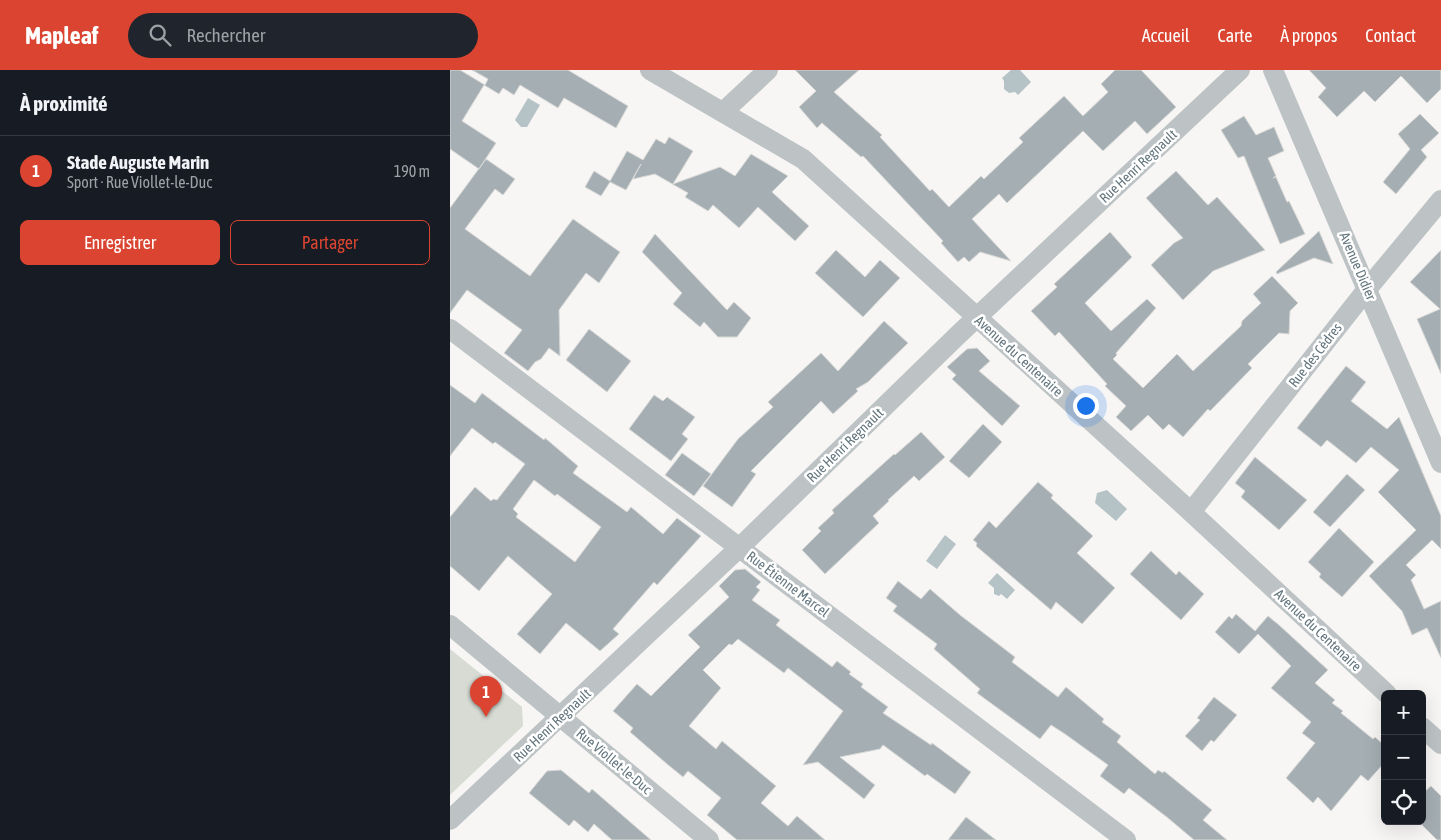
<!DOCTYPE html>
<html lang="fr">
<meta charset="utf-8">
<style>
:root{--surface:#171b24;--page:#20242c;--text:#f1f3f6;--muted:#9ea1a6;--line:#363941;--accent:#da4430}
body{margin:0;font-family:"Asap Condensed",sans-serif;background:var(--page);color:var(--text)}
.controls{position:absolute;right:15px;bottom:15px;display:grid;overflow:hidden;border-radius:8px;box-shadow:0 5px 20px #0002}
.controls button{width:45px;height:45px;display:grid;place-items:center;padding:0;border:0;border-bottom:1px solid var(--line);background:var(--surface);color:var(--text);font:25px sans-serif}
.you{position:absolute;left:635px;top:335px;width:18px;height:18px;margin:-12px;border:4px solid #fff;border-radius:50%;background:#1a73e8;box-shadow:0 0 0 8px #1a73e833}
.badge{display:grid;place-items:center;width:32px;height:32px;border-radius:50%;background:var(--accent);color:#fff;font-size:16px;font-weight:700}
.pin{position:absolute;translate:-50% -41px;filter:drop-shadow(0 1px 2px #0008)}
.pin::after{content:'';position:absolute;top:26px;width:18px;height:15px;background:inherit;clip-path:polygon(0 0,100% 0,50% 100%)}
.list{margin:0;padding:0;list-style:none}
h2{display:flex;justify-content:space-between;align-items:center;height:65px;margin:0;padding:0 20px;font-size:21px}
h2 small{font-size:16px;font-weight:400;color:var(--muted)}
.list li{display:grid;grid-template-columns:32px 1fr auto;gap:15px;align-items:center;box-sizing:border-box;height:70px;padding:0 20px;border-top:1px solid var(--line)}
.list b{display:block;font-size:19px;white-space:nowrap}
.list p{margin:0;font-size:16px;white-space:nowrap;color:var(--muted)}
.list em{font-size:16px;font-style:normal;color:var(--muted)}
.actions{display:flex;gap:10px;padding:15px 20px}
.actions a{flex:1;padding:11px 0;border:1px solid var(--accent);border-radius:8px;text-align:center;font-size:18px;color:var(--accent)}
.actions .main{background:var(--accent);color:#fff}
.icon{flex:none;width:28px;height:28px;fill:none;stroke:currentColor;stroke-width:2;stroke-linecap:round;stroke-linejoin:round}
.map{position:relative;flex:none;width:991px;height:770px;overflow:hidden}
header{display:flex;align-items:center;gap:30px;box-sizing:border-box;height:70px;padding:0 25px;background:var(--accent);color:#fff}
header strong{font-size:24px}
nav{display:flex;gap:28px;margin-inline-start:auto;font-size:18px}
.search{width:350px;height:45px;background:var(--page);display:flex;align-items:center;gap:12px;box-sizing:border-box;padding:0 18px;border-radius:28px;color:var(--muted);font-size:19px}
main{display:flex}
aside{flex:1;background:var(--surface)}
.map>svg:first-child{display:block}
.green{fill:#d7dbd3}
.water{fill:#b6c3c6}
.building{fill:#a5afb3;stroke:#d8d8d6;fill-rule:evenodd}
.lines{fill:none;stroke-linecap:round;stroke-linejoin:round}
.minor{stroke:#bdc3c5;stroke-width:20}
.labels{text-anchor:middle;stroke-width:5;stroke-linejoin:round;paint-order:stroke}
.street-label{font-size:14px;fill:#63757d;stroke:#fff}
</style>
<header>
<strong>Mapleaf</strong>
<div class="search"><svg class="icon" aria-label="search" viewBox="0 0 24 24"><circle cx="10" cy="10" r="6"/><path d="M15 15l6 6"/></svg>Rechercher</div>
<nav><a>Accueil</a><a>Carte</a><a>À propos</a><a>Contact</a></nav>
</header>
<main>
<aside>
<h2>À proximité<small></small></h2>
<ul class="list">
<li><span class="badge">1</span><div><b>Stade Auguste Marin</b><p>Sport · Rue Viollet-le-Duc</p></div><em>190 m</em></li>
</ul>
<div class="actions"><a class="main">Enregistrer</a><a>Partager</a></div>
</aside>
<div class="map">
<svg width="991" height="770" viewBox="0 0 991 770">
<rect width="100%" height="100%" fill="#f7f6f4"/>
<path class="green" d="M 0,579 L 72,637 L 73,656 L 0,725 Z"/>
<path class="water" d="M 561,0 L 570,0 L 581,12 L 568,25 L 565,22 L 559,23 L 554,19 L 554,11 L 552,8 Z
M 78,28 L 90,35 L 77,57 L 71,57 L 65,50 Z
M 657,420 L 677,439 L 666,451 L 645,433 L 647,423 Z
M 495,465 L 506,474 L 487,499 L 476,491 Z
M 547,503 L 565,520 L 557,529 L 551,524 L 549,526 L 544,524 L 544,518 L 538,513 Z"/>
<path class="building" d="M 0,0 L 10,0 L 35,15 L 38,9 L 22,0 L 118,0 L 178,36 L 166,58 L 114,28 L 108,38 L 70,15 L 64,25 L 53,18 L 49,24 L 34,15 L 12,51 L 46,73 L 29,99 L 0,79 Z
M 345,0 L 409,0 L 384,22 L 432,65 L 430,67 L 480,121 L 482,119 L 499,137 L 531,106 L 534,109 L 573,72 L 569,68 L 614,26 L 633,46 L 658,22 L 651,14 L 665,0 L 691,0 L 726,37 L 697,64 L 685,51 L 653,81 L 633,61 L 557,133 L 549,124 L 522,149 L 561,191 L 530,182 L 519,192 L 514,187 L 508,192 L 491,173 L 493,171 L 413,86 L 411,87 L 372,53 L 367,58 L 349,37 L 366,21 Z
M 859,0 L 991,0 L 991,19 L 977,33 L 951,6 L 925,32 L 914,21 L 887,47 L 868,27 L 876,18 Z
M 970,44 L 989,63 L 971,80 L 977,87 L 946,124 L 933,112 L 960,79 L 948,64 Z
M 794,46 L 806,65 L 824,57 L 834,81 L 818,88 L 826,106 L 823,108 L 826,107 L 837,132 L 839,131 L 855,164 L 830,174 L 794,86 L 788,88 L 771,60 Z
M 219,67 L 243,81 L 223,114 L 270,97 L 285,106 L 301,84 L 338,106 L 322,122 L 359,156 L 345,171 L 308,137 L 289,158 L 263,135 L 258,141 L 235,127 L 238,123 L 205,104 L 183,109 L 191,94 L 176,120 L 160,112 L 151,126 L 135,117 L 144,101 L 160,111 L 177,81 L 193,90 L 206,69 L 215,74 Z
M 36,89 L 65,109 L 53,125 L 45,119 L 15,159 L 80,206 L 123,149 L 170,182 L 149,213 L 136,203 L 109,240 L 110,286 L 99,278 L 91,289 L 85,292 L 78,301 L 54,283 L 72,260 L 17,220 L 0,243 L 0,138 Z
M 726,101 L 758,135 L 767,127 L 815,180 L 763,201 L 733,230 L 701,195 L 724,173 L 733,168 L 696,128 Z
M 869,161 L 883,194 L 864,188 L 827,204 L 826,202 Z
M 660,162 L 682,187 L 635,233 L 661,261 L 697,229 L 706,238 L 666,283 L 667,285 L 663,289 L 693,318 L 727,284 L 743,301 L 791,256 L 792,251 L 811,233 L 803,224 L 822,206 L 848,233 L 840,241 L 839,264 L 829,263 L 798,294 L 802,298 L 760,341 L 758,339 L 733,367 L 719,354 L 713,360 L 698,345 L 681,361 L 666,347 L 676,336 L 655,316 L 657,314 L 609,262 L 605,266 L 581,241 L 607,217 L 604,214 Z
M 205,164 L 277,240 L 284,232 L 301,248 L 287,267 L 268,267 L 254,252 L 250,257 L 223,234 L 232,223 L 192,182 Z
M 386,180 L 415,207 L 430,190 L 450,208 L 413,247 L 365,203 Z
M 991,180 L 991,304 L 967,249 L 990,239 L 960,212 Z
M 434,251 L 458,273 L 418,312 L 406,319 L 408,321 L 383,344 L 371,331 L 301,401 L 306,404 L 282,437 L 253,416 L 288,369 L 323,337 L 318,332 L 371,283 L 388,301 Z
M 139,259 L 181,291 L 157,322 L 116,290 Z
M 527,278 L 540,291 L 529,301 L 570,336 L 552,356 L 502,309 L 506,305 L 497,297 L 517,279 Z
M 896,296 L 916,312 L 901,331 L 937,359 L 949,347 L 991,446 L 991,479 L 982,470 L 956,495 L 966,505 L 961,510 L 974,539 L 991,531 L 991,588 L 977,558 L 962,565 L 952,541 L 919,506 L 966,460 L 928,422 L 949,400 L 921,377 L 906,393 L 877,370 L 871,377 L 847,358 Z
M 0,315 L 25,333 L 32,323 L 94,370 L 95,368 L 128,396 L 123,403 L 177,442 L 181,437 L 213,464 L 227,448 L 251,466 L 207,515 L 204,512 L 163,559 L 169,564 L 150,581 L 116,553 L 90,584 L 67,564 L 102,524 L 58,486 L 29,521 L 0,496 L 0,447 L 25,417 L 41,431 L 43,429 L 47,430 L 75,394 L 45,372 L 43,374 L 22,358 L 0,386 ZM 84,410 L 105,426 L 107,424 L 151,457 L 125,492 L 66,447 L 68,444 L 63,439 Z
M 204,325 L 213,331 L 217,327 L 245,347 L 232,364 L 238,369 L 221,391 L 179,359 Z
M 533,354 L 552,372 L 519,408 L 499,391 Z
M 471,362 L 495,387 L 469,411 L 464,406 L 438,430 L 439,431 L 423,446 L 429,453 L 375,504 L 352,480 L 371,461 L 368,458 L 384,443 L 382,440 L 444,384 L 445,385 Z
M 232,383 L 261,404 L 244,426 L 215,405 Z
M 805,387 L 857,430 L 829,460 L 791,427 L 795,421 L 785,413 Z
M 897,404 L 915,420 L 880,457 L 863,442 Z
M 588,412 L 603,425 L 601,428 L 643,466 L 627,483 L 665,518 L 632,554 L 606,532 L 601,540 L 526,476 L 527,473 L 523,470 L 539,451 L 546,458 Z
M 889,458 L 924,492 L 892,527 L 869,507 L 871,504 L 858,492 Z
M 701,481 L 726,505 L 729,501 L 754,524 L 731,550 L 680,504 Z
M 295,499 L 311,512 L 306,517 L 310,520 L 302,530 L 330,550 L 326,555 L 382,597 L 387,591 L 401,602 L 399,604 L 413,614 L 411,617 L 438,637 L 433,643 L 481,675 L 482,673 L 521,702 L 505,724 L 477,704 L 475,706 L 433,675 L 430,679 L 390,687 L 425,715 L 414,729 L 368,692 L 353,695 L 393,641 L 338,598 L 334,603 L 288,569 L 282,575 L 279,574 L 253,600 L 271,618 L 239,656 L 266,679 L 272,671 L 326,716 L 311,733 L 338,756 L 347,746 L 375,770 L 287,770 L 257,745 L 271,728 L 238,701 L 233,707 L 217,694 L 180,662 L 183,658 L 163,641 L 187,614 L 201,626 L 250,577 L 238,565 L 279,527 L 269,516 L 285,500 Z
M 448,511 L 471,529 L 480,519 L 510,545 L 565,587 L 562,592 L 608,627 L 616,617 L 654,649 L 652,652 L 671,666 L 667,672 L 705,704 L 708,700 L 713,703 L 714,701 L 762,740 L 753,750 L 777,770 L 744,770 L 718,748 L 679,718 L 674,724 L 650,706 L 658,695 L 615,664 L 601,655 L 590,669 L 527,623 L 530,619 L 484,579 L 487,574 L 443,541 L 447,536 L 436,528 Z
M 786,544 L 805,561 L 818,546 L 829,555 L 878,600 L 865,613 L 885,630 L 882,633 L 893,641 L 891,643 L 923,669 L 925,667 L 935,676 L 935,692 L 918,711 L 911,705 L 881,741 L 868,727 L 863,733 L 836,708 L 865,673 L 852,663 L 861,652 L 821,618 L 841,596 L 808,564 L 789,584 L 765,562 L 779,546 L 782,549 Z
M 764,627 L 787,645 L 764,672 L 761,670 L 752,681 L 735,666 L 750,650 L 747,648 Z
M 111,700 L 139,723 L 142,719 L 201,770 L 162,770 L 144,754 L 138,762 L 124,750 L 119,756 L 79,723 L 97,701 Z
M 981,716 L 991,726 L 991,770 L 987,770 L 972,755 L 972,724 Z
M 516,747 L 546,770 L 498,770 Z"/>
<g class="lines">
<path class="minor" d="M 200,0 L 353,89 L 741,442 L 937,624
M 823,0 L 991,393
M 273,42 L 318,0
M 0,259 L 676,770
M 741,442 L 918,218 L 991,130
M 0,555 L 259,770
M 972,657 L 991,674
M 0,750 L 290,477 L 509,264 L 790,0"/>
</g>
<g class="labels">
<g class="street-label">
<text transform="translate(688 96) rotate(-43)" y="5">Rue Henri Regnault</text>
<text transform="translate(908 196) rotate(67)" y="5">Avenue Didier</text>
<text transform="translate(865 285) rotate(-52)" y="5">Rue des Cèdres</text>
<text transform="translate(569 286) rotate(42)" y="5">Avenue du Centenaire</text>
<text transform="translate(395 375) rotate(-44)" y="5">Rue Henri Regnault</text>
<text transform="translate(338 514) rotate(37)" y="5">Rue Étienne Marcel</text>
<text transform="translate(868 560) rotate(43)" y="5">Avenue du Centenaire</text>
<text transform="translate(102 655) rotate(-43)" y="5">Rue Henri Regnault</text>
<text transform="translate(164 691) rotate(40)" y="5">Rue Viollet-le-Duc</text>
</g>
</g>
</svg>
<div class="controls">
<button>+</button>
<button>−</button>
<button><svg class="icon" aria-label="locate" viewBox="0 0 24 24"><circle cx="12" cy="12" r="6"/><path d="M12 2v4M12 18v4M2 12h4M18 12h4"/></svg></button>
</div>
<div class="you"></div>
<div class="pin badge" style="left:36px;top:647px">1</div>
</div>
</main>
